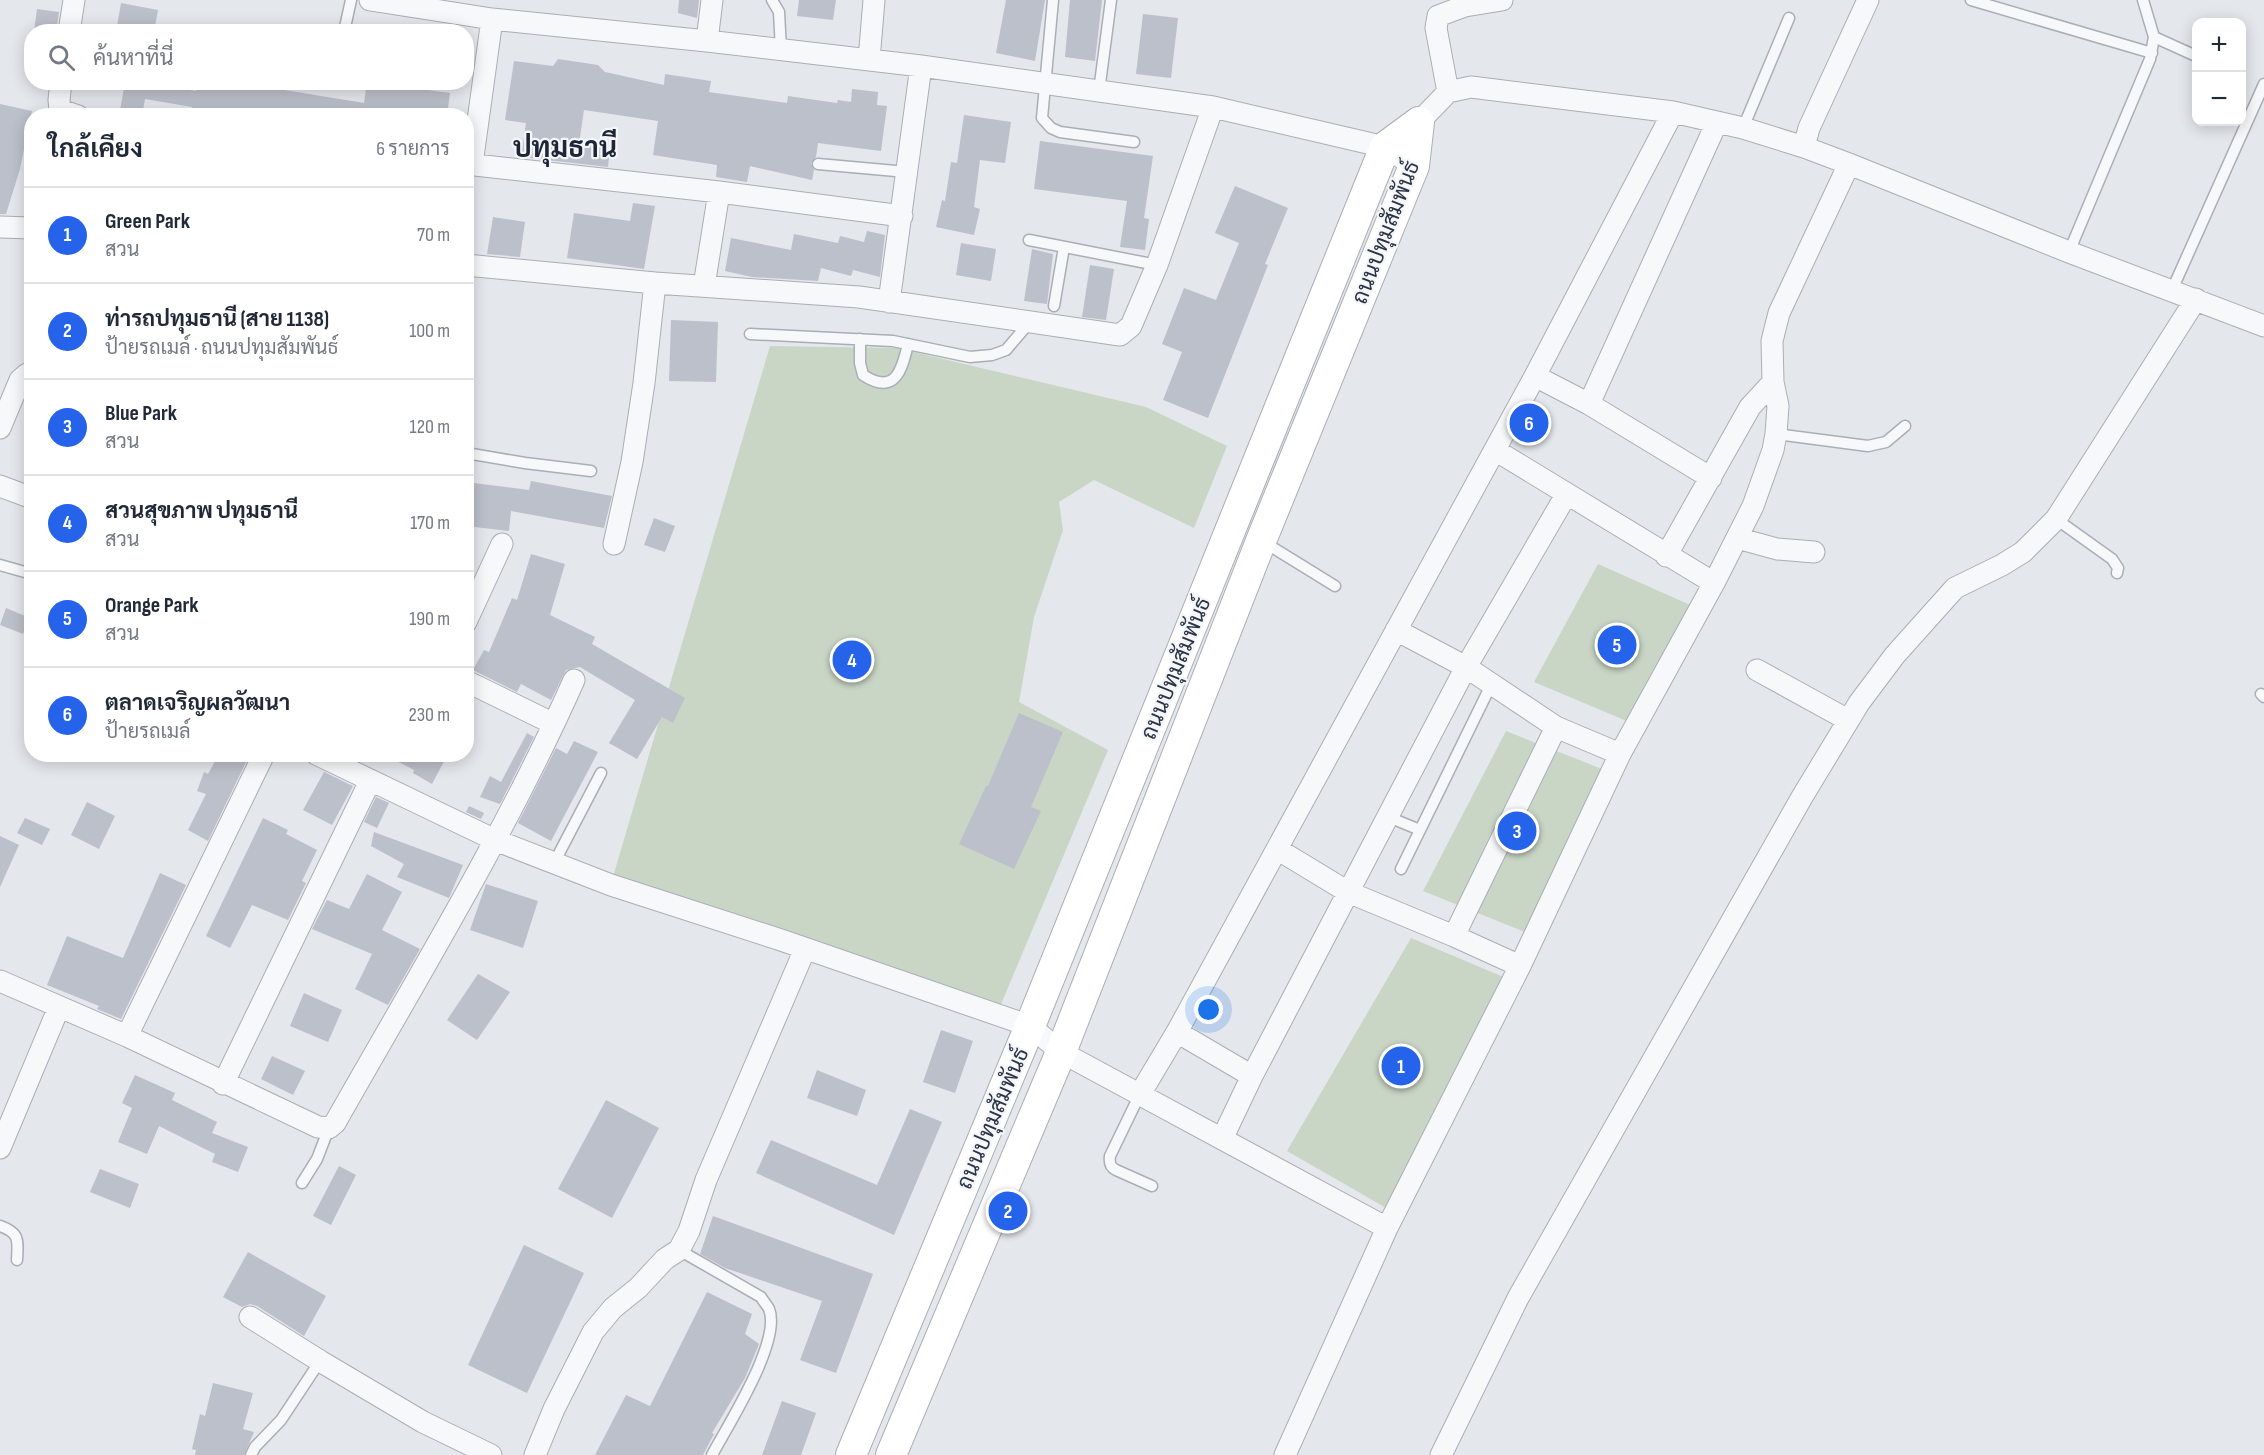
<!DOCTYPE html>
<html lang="th">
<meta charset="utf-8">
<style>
:root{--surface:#fff;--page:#f6f6f7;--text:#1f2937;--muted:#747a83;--line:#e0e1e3;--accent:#2563eb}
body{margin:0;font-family:"Sofia Sans Condensed",Sarabun,sans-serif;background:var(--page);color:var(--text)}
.controls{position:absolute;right:18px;top:18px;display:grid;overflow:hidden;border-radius:12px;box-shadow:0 3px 15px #0003}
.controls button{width:54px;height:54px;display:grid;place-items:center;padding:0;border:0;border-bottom:2px solid var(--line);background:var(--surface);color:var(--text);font:30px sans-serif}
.you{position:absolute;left:1209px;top:1010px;width:21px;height:21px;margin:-15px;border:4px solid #fff;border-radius:50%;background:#1a73e8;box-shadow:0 0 0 9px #1a73e833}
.badge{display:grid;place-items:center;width:39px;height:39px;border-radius:50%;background:var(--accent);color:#fff;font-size:20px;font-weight:700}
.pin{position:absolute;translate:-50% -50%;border:3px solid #fff;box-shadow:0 2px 6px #0006}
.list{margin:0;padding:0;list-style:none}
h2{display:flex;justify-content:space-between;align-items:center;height:78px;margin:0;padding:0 24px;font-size:26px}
h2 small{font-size:20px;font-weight:400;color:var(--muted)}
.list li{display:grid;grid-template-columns:39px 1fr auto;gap:18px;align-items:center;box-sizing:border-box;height:96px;padding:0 24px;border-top:2px solid var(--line)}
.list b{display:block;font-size:22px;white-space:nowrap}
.list p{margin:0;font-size:20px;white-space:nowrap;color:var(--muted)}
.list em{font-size:20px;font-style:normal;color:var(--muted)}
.icon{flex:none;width:33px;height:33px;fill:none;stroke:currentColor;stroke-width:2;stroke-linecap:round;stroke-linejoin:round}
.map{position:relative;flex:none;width:2264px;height:1455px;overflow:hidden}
.search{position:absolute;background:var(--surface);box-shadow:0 3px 15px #0003;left:24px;top:24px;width:450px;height:66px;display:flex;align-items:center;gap:15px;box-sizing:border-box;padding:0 21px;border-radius:24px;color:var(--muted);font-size:22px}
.panel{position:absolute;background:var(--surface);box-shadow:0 3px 15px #0003;left:24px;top:108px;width:450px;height:654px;border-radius:24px}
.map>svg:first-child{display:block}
.green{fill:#c9d6c5}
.building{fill:#bbc0ca}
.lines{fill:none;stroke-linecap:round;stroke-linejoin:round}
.lane-casing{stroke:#a9aeb7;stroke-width:13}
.street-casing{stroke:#a9aeb7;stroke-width:23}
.secondary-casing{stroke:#a9aeb7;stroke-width:32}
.lane{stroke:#f7f8fa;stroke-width:10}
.street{stroke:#f7f8fa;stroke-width:21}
.secondary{stroke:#fff;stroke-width:30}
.labels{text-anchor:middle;stroke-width:4.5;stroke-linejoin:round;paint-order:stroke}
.street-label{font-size:22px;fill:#2b3445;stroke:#f4f6f9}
.district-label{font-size:28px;font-weight:bold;fill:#1d2536;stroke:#f4f6f9}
</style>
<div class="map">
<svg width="2264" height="1455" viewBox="0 0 2264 1455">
<rect width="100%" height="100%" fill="#e4e7ec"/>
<path class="green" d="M 770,346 L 897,348 L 1146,407 L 1227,446 L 1194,528 L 1094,480 L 1059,502 L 1063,530 L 1034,617 L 1019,702 L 1108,750 L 999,1009 L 612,880 Z
M 1598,564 L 1697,608 L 1641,727 L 1534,682 Z
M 1506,731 L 1607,771 L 1532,935 L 1423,891 Z
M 1411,938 L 1513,981 L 1388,1209 L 1287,1151 Z"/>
<path class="building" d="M 679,0 L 699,0 L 697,18 L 678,13 Z
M 799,0 L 836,0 L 833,20 L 797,16 Z
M 1006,0 L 1045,0 L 1035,61 L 996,53 Z
M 1070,0 L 1102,0 L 1095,61 L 1065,57 Z
M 121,3 L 158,10 L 154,32 L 116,32 Z
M 37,9 L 59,12 L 56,32 L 34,32 Z
M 1143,14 L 1178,18 L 1171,78 L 1136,74 Z
M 558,59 L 598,65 L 605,72 L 664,85 L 665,74 L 711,81 L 709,92 L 787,103 L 788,96 L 837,103 L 838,100 L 851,102 L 852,89 L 878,92 L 877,105 L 887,106 L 881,151 L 818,143 L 816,157 L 811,163 L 814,170 L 812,180 L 750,166 L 747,182 L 716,177 L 717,165 L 653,155 L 658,121 L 584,110 L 579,144 L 610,149 L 608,167 L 521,157 L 526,123 L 505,120 L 514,61 L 553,66 Z
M 125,82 L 143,82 L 196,91 L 197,82 L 255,82 L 254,85 L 364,103 L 367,82 L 450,93 L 447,116 L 191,116 L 192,107 L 145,99 L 142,116 L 119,116 Z
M 0,104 L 32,111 L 20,169 L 6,214 L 0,214 Z
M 964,115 L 1011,122 L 1005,163 L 980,160 L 974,207 L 980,209 L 974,235 L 936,227 L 942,200 L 945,201 L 951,162 L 957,163 Z
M 1040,141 L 1153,156 L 1144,218 L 1149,219 L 1145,250 L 1120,247 L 1127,201 L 1034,189 Z
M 1235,186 L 1288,208 L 1265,264 L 1268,265 L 1208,418 L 1163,400 L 1182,352 L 1162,344 L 1184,288 L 1216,300 L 1239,243 L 1215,233 Z
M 633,203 L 655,206 L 644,269 L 567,258 L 574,213 L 630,221 Z
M 493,217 L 525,222 L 520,257 L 487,254 Z
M 867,231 L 885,235 L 880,277 L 853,270 L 851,276 L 821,268 L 818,281 L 752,277 L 725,271 L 731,238 L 791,250 L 794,234 L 838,243 L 840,236 L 864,242 Z
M 961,243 L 996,249 L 991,281 L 956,275 Z
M 1032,249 L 1053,254 L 1047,304 L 1024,301 Z
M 1090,265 L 1114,269 L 1106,320 L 1082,317 Z
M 671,320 L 718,322 L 716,382 L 669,381 Z
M 531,481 L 612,496 L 604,528 L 511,511 L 509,531 L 466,526 L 466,482 L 529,490 Z
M 654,518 L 675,526 L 665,552 L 644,545 Z
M 531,554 L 565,564 L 550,615 L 595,637 L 592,644 L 685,698 L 673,723 L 662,717 L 637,759 L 609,743 L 635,700 L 580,667 L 566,670 L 551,700 L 521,684 L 517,692 L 473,670 L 484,650 L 489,652 L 512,598 L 517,600 Z
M 6,608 L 30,618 L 23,634 L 0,625 Z
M 1019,713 L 1063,732 L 1031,807 L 1041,811 L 1014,869 L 959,844 L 986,786 L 988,786 Z
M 527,733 L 534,737 L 500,804 L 480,797 L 490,776 L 501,782 Z
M 574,741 L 598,752 L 551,841 L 518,823 L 556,748 L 567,754 Z
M 219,754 L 235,754 L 247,760 L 208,841 L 188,830 L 206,794 L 197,791 L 204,772 L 208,774 Z
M 383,754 L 448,754 L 432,784 L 413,773 L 414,770 Z
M 324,772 L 353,786 L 332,825 L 303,810 Z
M 376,797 L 389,803 L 377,828 L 364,822 Z
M 87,802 L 115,816 L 99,849 L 71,835 Z
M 469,806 L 484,813 L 481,819 L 466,812 Z
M 25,818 L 50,829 L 42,845 L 17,833 Z
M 263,818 L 288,830 L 286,834 L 317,850 L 302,881 L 306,883 L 288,920 L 252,905 L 230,948 L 206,936 Z
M 374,832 L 463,865 L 449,898 L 397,877 L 404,864 L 371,846 Z
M 0,836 L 19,845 L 0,887 Z
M 160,873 L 186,885 L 121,1019 L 97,1009 L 99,1006 L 47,985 L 67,936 L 123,958 Z
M 367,874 L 402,892 L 382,930 L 420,949 L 388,1005 L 355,989 L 372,954 L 312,929 L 327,900 L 349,909 Z
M 486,884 L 538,901 L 523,948 L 470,930 Z
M 478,974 L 510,992 L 477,1040 L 447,1020 Z
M 304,993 L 342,1010 L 328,1042 L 290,1026 Z
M 941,1030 L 973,1041 L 955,1093 L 923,1082 Z
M 272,1056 L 305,1071 L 293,1095 L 261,1079 Z
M 817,1070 L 866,1090 L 857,1116 L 807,1098 Z
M 135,1075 L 175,1093 L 172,1100 L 217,1122 L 212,1133 L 248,1147 L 238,1172 L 212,1162 L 215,1154 L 159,1126 L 147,1154 L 118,1142 L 132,1108 L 122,1103 Z
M 606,1100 L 659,1128 L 612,1218 L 558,1189 Z
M 910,1109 L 942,1122 L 894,1235 L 756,1173 L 771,1140 L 877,1185 Z
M 339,1166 L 356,1175 L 331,1225 L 313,1216 Z
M 100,1169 L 139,1184 L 130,1208 L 90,1192 Z
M 713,1216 L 873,1274 L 836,1373 L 800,1360 L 822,1301 L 725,1268 L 700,1254 Z
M 524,1245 L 584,1273 L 527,1393 L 468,1365 Z
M 248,1252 L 326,1296 L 304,1336 L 257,1306 L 250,1304 L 242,1307 L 223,1297 Z
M 707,1292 L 752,1314 L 745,1334 L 759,1344 L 745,1378 L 712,1433 L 714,1434 L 703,1455 L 595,1455 L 626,1395 L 650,1406 Z
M 213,1383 L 253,1393 L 243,1429 L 254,1432 L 244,1455 L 195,1455 L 196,1450 L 192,1449 L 200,1414 L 205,1416 Z
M 782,1401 L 816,1413 L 801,1455 L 762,1455 Z"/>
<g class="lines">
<g class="lane-casing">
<path id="lane" d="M 772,0 L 779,12 L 781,50
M 1053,0 L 1042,118 L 1051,128 L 1060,132 L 1134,142
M 1971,0 L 2152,53
M 344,32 L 351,0
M 2154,37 L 2196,56
M 1099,91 L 1111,0
M 1743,128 L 1789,18
M 818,164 L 907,172
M 1029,240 L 1157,265
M 2069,252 L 2150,59 L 2154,37 L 2143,0
M 2172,290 L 2264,84
M 1054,306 L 1064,247
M 750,334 L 893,341 L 970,357 L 992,355 L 1006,350 L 1029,323
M 860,339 L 860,363 L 863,375 C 895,396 902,370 908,344
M 1776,434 L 1868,446 L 1886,442 L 1905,426
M 466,453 L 525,463 L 591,471
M 2056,519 L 2112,559 L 2118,568 L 2117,573
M 1262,541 L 1335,586
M 0,565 L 32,574
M 2261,694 L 2264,697
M 1386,816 L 1420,830
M 554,863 L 601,773
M 1401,869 L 1491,685
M 1140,1094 L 1110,1156 C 1109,1163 1110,1167 1116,1170 L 1152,1186
M 302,1183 L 317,1159 L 329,1128
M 0,1226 C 20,1233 18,1240 17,1260
M 679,1250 L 761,1297 C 763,1301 767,1305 769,1309 C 782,1341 728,1425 712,1455
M 251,1455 L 255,1447 L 281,1420 L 320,1361"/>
</g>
<g class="street-casing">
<path id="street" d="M 370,0 L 492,19 L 707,41 L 921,66 L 1213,107 L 1385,147 L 1414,166
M 69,32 L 74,0
M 707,41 L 712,0
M 869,60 L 874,0
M 61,82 L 59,100 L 60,110 L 78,116
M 1448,92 L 1436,28 L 1438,16 L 1465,6 L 1502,0
M 1419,122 L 1448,92 L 1471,87 L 1673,112 L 1743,128 L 1804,147 L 1849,164 L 2069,252 L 2264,326
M 1804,147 L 1809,128 L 1868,0
M 466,164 L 719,192 L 902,216
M 472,164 L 492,19
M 0,227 L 32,228
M 466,265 L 655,283 L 859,297 L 1120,335 L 1131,326 L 1157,265 L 1213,107
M 704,286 L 719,192
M 889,302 L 921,66
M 1535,376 L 1589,404 L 1711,478
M 1589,404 L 1717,122
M 0,428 L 20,380 L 27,374 L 32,374
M 1495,450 L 1714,583
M 0,486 L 32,498
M 1566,495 L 1466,667 L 1556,727 L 1620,754
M 1737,538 L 1777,549 L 1814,552
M 614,544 L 632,462 L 644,383 L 655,283
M 1666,556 L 1750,407 L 1773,382
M 466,622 L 502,544
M 1757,670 L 1848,720
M 466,681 L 554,724
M 316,754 L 495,840 L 611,885 L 781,940 L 1030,1026 L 1061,1052 L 1387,1228
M 1277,849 L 1348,892 L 1454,936 L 1520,966
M 1454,936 L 1556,727
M 0,981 L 127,1036 L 318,1127 L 329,1128 L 335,1123 C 417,978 506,833 574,680
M 1177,1032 L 1252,1076
M 127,1036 L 264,754
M 223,1084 L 370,781
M 1140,1094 L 1177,1032 L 1535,376 L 1673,112
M 1222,1139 L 1252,1076 L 1466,667 L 1396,630
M 0,1148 L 59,1007
M 250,1317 L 320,1361 L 423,1422 L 491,1455
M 535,1455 L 554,1409 L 593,1332 L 613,1308 L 638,1288 L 665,1259 L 679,1250 L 689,1231 L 706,1180 L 805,949
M 1285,1455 L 1387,1228 L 1520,966 L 1620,754 L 1714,583 L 1753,506 L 1773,450 L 1776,434 L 1778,406 L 1773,382 L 1772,341 L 1779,313 L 1849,164
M 1441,1455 L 1518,1298 L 1802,797 L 1859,703 L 1895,655 L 1955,588 L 2002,565 L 2023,552 L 2056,519 L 2196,299"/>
</g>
<g class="secondary-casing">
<path id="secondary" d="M 851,1455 L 1030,1026 L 1385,147 L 1419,122
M 891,1455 L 1061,1052 L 1261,541 L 1414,166 L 1419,122"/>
</g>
<use href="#lane" class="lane"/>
<use href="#street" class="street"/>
<use href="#secondary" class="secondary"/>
</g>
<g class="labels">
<g class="street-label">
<text transform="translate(1385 232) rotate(-69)" y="8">ถนนปทุมสัมพันธ์</text>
<text transform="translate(1175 668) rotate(-68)" y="8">ถนนปทุมสัมพันธ์</text>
<text transform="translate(992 1118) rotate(-67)" y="8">ถนนปทุมสัมพันธ์</text>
</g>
<g class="district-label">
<text x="565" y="157">ปทุมธานี</text>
</g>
</g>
</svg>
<div class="controls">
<button>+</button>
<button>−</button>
</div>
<div class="you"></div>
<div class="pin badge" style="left:1401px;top:1066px">1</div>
<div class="pin badge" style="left:1008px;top:1211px">2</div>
<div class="pin badge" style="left:1517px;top:831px">3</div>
<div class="pin badge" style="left:852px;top:660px">4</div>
<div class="pin badge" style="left:1617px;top:645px">5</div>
<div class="pin badge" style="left:1529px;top:423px">6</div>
<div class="search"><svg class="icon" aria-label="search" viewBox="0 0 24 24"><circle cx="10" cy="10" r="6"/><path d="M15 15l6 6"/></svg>ค้นหาที่นี่</div>
<section class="panel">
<h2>ใกล้เคียง<small>6 รายการ</small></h2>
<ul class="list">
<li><span class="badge">1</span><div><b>Green Park</b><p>สวน</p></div><em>70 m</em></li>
<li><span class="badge">2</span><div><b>ท่ารถปทุมธานี (สาย 1138)</b><p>ป้ายรถเมล์ · ถนนปทุมสัมพันธ์</p></div><em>100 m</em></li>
<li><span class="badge">3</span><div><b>Blue Park</b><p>สวน</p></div><em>120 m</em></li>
<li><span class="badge">4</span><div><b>สวนสุขภาพ ปทุมธานี</b><p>สวน</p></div><em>170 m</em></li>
<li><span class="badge">5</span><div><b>Orange Park</b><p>สวน</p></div><em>190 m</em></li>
<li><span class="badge">6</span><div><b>ตลาดเจริญผลวัฒนา</b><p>ป้ายรถเมล์</p></div><em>230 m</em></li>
</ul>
</section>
</div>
